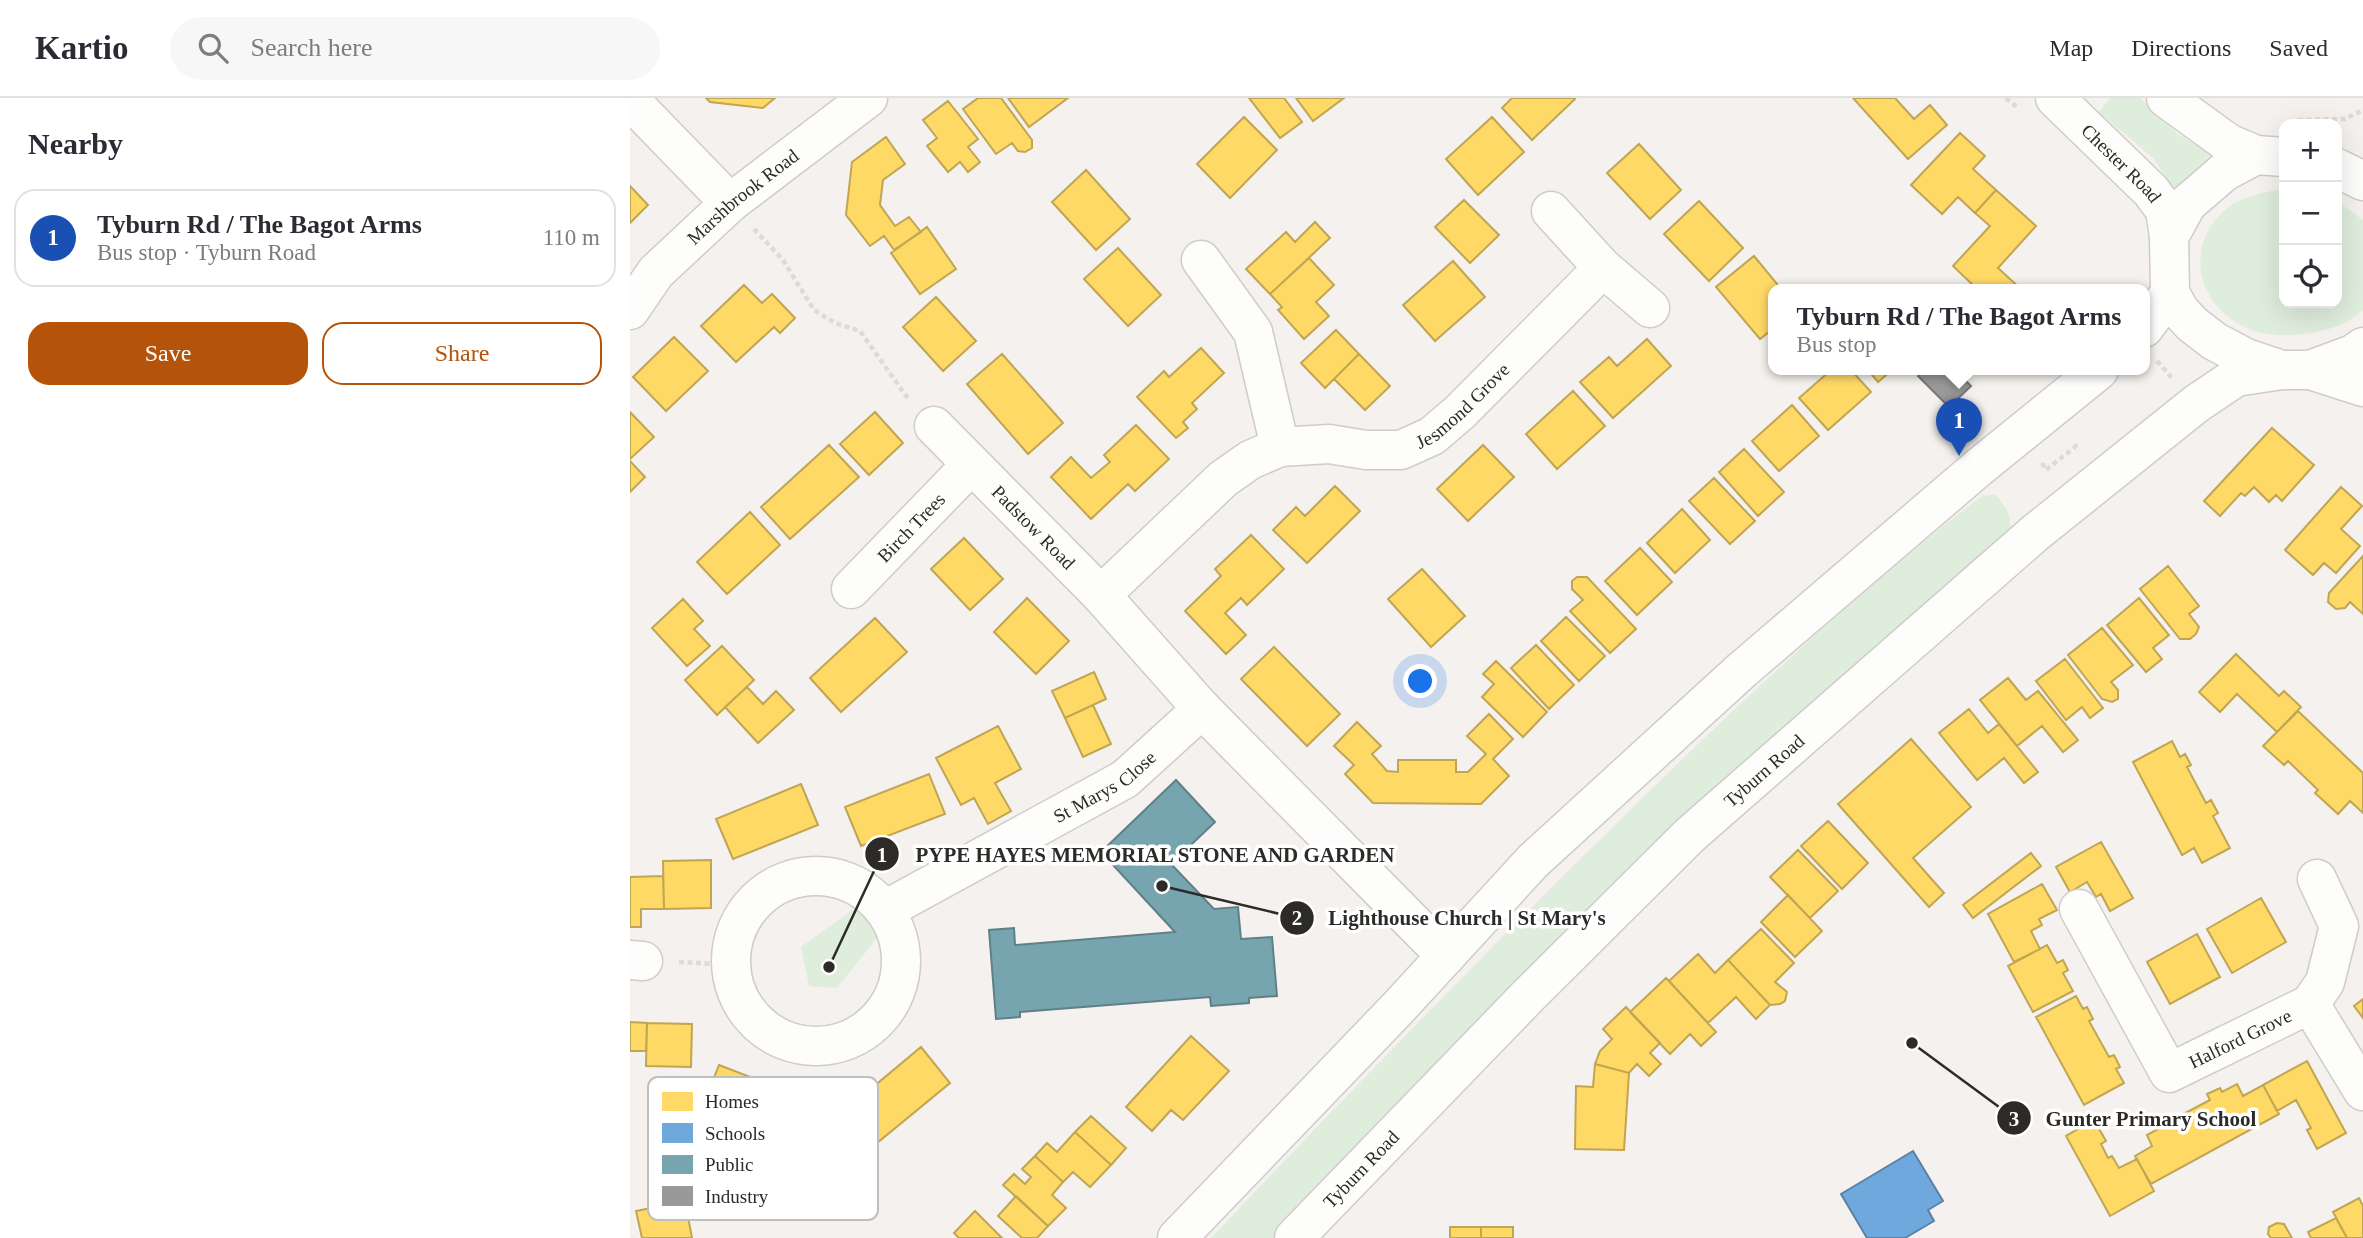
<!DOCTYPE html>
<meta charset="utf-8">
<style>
:root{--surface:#fff;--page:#f7f7f7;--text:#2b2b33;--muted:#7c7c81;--line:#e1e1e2;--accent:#b45309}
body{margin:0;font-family:Georgia,serif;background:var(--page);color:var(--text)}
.controls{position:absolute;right:21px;top:21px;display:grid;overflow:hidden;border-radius:14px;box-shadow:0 7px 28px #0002}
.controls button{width:63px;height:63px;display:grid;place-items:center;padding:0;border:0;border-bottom:2px solid var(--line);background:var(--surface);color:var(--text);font:35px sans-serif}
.you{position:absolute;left:791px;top:584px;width:24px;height:24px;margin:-18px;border:5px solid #fff;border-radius:50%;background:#1a73e8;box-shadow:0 0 0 10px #1a73e833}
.badge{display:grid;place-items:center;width:46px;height:46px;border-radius:50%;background:var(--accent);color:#fff;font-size:23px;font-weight:700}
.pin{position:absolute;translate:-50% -58px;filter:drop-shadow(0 2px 4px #0008)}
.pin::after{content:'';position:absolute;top:37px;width:24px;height:21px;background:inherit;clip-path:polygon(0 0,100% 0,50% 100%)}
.popup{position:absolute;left:1138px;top:186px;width:382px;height:91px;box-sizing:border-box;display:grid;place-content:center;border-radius:14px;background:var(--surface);filter:drop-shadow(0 2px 5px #0005);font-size:23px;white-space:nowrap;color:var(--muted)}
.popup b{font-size:26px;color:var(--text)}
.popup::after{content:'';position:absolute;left:50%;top:100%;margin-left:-14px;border:14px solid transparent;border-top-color:var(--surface)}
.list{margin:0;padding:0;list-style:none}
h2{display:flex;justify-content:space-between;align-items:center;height:91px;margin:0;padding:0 28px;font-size:30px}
h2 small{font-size:23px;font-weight:400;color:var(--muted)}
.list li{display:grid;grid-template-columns:46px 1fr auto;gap:21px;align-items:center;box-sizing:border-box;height:98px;margin:0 14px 14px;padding:0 14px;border:2px solid var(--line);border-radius:21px}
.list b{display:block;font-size:26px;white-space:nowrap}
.list p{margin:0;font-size:23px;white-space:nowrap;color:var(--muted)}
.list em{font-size:23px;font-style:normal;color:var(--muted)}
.actions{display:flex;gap:14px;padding:21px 28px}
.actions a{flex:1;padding:16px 0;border:2px solid var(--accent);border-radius:21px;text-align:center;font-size:24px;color:var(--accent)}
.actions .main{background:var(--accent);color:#fff}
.icon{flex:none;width:38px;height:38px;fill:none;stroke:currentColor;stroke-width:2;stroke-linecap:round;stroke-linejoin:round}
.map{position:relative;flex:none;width:1733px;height:1140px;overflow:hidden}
header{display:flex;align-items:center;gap:42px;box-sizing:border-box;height:98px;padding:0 35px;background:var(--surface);border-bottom:2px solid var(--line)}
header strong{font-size:33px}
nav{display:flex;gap:38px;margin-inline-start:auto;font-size:24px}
.search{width:490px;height:63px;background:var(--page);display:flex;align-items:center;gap:18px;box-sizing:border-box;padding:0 24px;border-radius:38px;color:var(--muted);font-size:26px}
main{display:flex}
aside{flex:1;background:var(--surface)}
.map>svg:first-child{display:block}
.green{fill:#dfeddd}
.homes{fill:#ffd966;stroke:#c0a553;stroke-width:2}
.schools{fill:#6fa8dc;stroke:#5b82a6;stroke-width:2}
.public{fill:#76a5af;stroke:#608086;stroke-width:2}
.industry{fill:#999;stroke:#797877;stroke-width:2}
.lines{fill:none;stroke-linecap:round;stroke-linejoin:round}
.minor-casing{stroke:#cfccca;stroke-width:41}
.major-casing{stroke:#cfccca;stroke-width:41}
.highway-casing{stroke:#cfccca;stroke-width:41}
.path{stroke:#dcdbda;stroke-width:4.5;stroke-dasharray:5 3.5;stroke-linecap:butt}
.minor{stroke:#fdfdfc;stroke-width:38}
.major{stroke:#fdfdfc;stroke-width:38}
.highway{stroke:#fdfdfc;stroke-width:38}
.labels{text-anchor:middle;stroke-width:7;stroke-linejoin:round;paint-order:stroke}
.street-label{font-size:19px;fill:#2d2b28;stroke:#fff}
.key{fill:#fff;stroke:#c0bfbe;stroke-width:2}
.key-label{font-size:19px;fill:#2d2b28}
.leader{fill:none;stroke:#2d2b28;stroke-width:2.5}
.callout-dot{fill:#2d2b28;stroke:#fff;stroke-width:2.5}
.mark-label{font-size:21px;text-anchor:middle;font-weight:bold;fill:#fff}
.callout-label{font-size:21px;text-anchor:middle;font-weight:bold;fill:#2d2b28;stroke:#fff;stroke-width:7;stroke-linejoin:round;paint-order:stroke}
</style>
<header>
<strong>Kartio</strong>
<div class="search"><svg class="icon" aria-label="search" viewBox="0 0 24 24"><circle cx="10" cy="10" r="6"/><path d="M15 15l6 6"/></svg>Search here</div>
<nav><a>Map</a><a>Directions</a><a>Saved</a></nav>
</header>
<main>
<aside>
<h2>Nearby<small></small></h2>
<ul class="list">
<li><span class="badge" style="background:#1a4fb4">1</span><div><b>Tyburn Rd / The Bagot Arms</b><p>Bus stop · Tyburn Road</p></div><em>110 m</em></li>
</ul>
<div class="actions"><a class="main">Save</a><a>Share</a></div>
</aside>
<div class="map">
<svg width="1733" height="1140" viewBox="0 0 1733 1140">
<rect width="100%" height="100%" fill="#f4f1ee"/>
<path class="green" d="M 1480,0 L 1510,0 L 1548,36 L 1583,56 L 1548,97 L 1523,60 L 1469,14 Z
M 1654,90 L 1654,205 L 1707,205 L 1707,103 L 1733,122 L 1733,212 C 1716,227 1697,233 1675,236 C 1658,238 1638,238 1622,232 C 1565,211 1550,142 1603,106 C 1618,97 1638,94 1654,90 Z
M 1353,397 L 1365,397 C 1375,407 1381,415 1380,430 L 1222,570 L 646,1140 L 581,1140 C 716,998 852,857 992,720 C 1107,607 1225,496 1353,397 Z
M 222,812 L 236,816 L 247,840 L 207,890 L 179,888 L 171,849 Z"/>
<path class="homes" d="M 76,0 L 145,0 L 133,10 L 80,4 Z
M 348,0 L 371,0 L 402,42 L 402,50 L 395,54 L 388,53 L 382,45 L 366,56 L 333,11 Z
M 378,0 L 438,0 L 399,29 Z
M 619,0 L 654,0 L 672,24 L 650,40 Z
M 666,0 L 714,0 L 683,23 Z
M 882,0 L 944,0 L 945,1 L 902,42 L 872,10 Z
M 1223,0 L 1265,0 L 1284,21 L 1300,7 L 1317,27 L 1278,61 Z
M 318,3 L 348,41 L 338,49 L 350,64 L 338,74 L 330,64 L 318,74 L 297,48 L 307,40 L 293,22 Z
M 614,19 L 647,52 L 600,100 L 567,66 Z
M 862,19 L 894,54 L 848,97 L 816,61 Z
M 1330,35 L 1355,58 L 1343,71 L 1366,92 L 1345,115 L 1328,99 L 1312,116 L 1281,87 Z
M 256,39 L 275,66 L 253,82 L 250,107 L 265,128 L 279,119 L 291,134 L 264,152 L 254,138 L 240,148 L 216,117 L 222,64 Z
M 1009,46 L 1051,92 L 1020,121 L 977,75 Z
M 456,72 L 500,121 L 466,152 L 422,104 Z
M 0,88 L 18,107 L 0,125 Z
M 1366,92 L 1406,128 L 1368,170 L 1392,192 L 1348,192 L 1323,168 L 1360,128 L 1345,115 Z
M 834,102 L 869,137 L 840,165 L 805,129 Z
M 1069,103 L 1113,150 L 1079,183 L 1034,136 Z
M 685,124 L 700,140 L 640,196 L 616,171 L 656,134 L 665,144 Z
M 297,129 L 326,171 L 290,196 L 261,155 Z
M 488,150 L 531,197 L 498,228 L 454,181 Z
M 1124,158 L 1152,192 L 1144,192 L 1144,230 L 1130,241 L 1086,189 Z
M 679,160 L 704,187 L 686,204 L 699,218 L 674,241 L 648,212 L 652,209 L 640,196 Z
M 823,163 L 855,199 L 805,243 L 773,207 Z
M 114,187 L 132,205 L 142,196 L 165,220 L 150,235 L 144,229 L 106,264 L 71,228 Z
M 306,199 L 346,243 L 313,273 L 273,229 Z
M 706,232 L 729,256 L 695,290 L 671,265 Z
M 44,239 L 78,273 L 36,313 L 3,279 Z
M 1017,241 L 1041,268 L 983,320 L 950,284 L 979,259 L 987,268 Z
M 571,250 L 594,275 L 562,305 L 567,311 L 553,324 L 558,330 L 546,340 L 507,299 L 534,273 L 539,279 Z
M 372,256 L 433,325 L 398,356 L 337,286 Z
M 729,256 L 760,288 L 735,312 L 704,281 Z
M 1201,272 L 1221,272 L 1241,294 L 1198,332 L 1169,300 Z
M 1238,272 L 1262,272 L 1248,284 Z
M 943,293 L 975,328 L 927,371 L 896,336 Z
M 1162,307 L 1189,338 L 1149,373 L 1122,343 Z
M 0,314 L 24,339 L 0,361 Z
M 245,314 L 273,345 L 239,377 L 210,346 Z
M 506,327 L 539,361 L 505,393 L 498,386 L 461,421 L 421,379 L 441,359 L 461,380 L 480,364 L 474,357 Z
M 1642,330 L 1684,367 L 1652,403 L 1646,397 L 1639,404 L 1624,389 L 1615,398 L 1611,395 L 1590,418 L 1574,403 Z
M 199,347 L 229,379 L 160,441 L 131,409 Z
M 853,347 L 884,379 L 838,423 L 807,391 Z
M 1114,351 L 1154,394 L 1128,418 L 1089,374 Z
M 0,363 L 15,379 L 0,394 Z
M 1084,380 L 1125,423 L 1100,446 L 1059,403 Z
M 705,388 L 730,413 L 677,465 L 643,432 L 666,409 L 675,418 Z
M 1711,389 L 1732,408 L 1711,431 L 1730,448 L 1706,475 L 1694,465 L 1683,477 L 1655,452 Z
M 1052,411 L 1080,442 L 1045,475 L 1017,445 Z
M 120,414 L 150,447 L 97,496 L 67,464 Z
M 621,437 L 654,471 L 617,507 L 611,500 L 595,515 L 616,537 L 596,556 L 555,513 L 591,478 L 585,471 Z
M 334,440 L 373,481 L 340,512 L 301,471 Z
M 1010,450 L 1042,484 L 1007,517 L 975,483 Z
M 1733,458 L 1733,516 L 1720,504 L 1715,510 L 1706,511 L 1698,504 L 1699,495 Z
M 1538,468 L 1569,508 L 1559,516 L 1569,529 L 1566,536 L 1560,541 L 1550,541 L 1510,491 Z
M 792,471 L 835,518 L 801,549 L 758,501 Z
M 947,479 L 957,479 L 1006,531 L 980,555 L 940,513 L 953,502 L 942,491 L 942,483 Z
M 397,500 L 439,543 L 406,576 L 364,534 Z
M 1509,500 L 1539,537 L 1523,550 L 1532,561 L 1516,574 L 1477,527 Z
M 53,501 L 73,523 L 64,531 L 80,548 L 57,568 L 22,530 Z
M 936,519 L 975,558 L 949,583 L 911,543 Z
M 245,520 L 277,554 L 211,614 L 180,580 Z
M 1472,530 L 1503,567 L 1481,584 L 1488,592 L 1488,601 L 1482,604 L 1472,601 L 1438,557 Z
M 906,547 L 944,587 L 919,611 L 881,570 Z
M 92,548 L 124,582 L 87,617 L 55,582 Z
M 644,549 L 710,616 L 677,648 L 611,581 Z
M 1606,556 L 1649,598 L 1654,593 L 1671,609 L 1647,634 L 1607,596 L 1590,614 L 1569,594 Z
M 1435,561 L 1473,610 L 1460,620 L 1452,609 L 1436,622 L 1406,583 Z
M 866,563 L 917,614 L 893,639 L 852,599 L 864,586 L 853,576 Z
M 464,574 L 476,601 L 435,620 L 422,593 Z
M 1378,580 L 1396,602 L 1408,593 L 1448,642 L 1433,654 L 1412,628 L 1387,648 L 1350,602 Z
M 117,589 L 133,606 L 146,593 L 164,612 L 128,645 L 95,609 Z
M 463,607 L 481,646 L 453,659 L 435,620 Z
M 1339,611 L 1358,635 L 1369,626 L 1408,674 L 1394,685 L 1374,660 L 1347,682 L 1309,635 Z
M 1668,613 L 1733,675 L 1733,715 L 1720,703 L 1708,716 L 1685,695 L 1688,692 L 1658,663 L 1654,667 L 1633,648 Z
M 859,616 L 883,641 L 863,661 L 879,678 L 851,706 L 743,705 L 715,676 L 724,667 L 704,648 L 727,624 L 751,648 L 742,656 L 757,673 L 768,674 L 768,662 L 826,662 L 826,674 L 838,674 L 856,656 L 837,638 Z
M 368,628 L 391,671 L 365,685 L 381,713 L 358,726 L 344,700 L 331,707 L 306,660 Z
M 1281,641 L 1341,709 L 1283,760 L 1314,795 L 1299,809 L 1208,706 Z
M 1542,643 L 1550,659 L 1555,656 L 1561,667 L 1557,669 L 1576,705 L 1581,702 L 1588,715 L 1583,718 L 1600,750 L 1572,765 L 1564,750 L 1552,757 L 1503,664 Z
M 299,676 L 315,716 L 231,748 L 215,709 Z
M 171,686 L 188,727 L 103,761 L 86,721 Z
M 1198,723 L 1238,765 L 1212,791 L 1171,748 Z
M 1471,744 L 1503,800 L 1480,813 L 1471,796 L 1466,799 L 1457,784 L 1440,794 L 1426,769 Z
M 1168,752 L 1208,793 L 1180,820 L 1140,779 Z
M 1401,755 L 1411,768 L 1343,820 L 1333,807 Z
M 81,762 L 81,810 L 34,811 L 33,763 Z
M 33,778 L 34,811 L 11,811 L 11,829 L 0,829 L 0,779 Z
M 1412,786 L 1427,812 L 1409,821 L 1412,827 L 1401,833 L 1410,851 L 1384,864 L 1358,816 Z
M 1158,797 L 1192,833 L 1165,859 L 1131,824 Z
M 1631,800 L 1656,844 L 1602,875 L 1577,831 Z
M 1131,831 L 1164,865 L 1145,884 L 1157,894 L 1155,903 L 1150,906 L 1140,907 L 1098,862 Z
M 1567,836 L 1590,879 L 1540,906 L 1517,864 Z
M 1417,847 L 1427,865 L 1433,862 L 1438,872 L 1433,875 L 1443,893 L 1403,914 L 1378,868 Z
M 1068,856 L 1085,875 L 1098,862 L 1140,907 L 1126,921 L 1106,899 L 1078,925 L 1039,883 Z
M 1036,880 L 1086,934 L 1071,948 L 1060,936 L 1040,956 L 1000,914 Z
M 1446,898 L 1453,911 L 1457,909 L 1463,921 L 1459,923 L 1479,959 L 1484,957 L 1490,969 L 1486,971 L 1494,985 L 1454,1007 L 1406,919 Z
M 1733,901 L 1733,920 L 1724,908 Z
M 996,909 L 1030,945 L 1020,955 L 1031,966 L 1019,978 L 1007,966 L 999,975 L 965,966 L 970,953 L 982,941 L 973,931 Z
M 0,924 L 17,925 L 16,953 L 0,953 Z
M 17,925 L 62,926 L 61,969 L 16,968 Z
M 561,938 L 599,973 L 553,1022 L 541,1012 L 522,1033 L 496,1009 Z
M 291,949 L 320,985 L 247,1045 L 218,1010 Z
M 1677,963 L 1716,1035 L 1687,1051 L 1677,1032 L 1681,1030 L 1666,1002 L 1647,1013 L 1633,987 Z
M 965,966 L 999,975 L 994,1052 L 945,1051 L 946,988 L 963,989 Z
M 89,967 L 175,1000 L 158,1043 L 72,1010 Z
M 1607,986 L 1613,998 L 1633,987 L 1649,1016 L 1521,1086 L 1505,1058 L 1522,1048 L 1517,1037 L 1532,1029 L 1529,1025 L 1542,1018 L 1544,1021 L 1580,1002 L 1577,996 L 1590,990 L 1592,994 Z
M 461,1018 L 496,1050 L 481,1067 L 445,1034 Z
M 1464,1022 L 1476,1043 L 1471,1046 L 1478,1060 L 1482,1058 L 1489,1070 L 1507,1061 L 1524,1093 L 1480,1118 L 1436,1038 Z
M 445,1034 L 481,1067 L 460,1089 L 443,1074 L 433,1084 L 405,1058 L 417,1045 L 427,1054 Z
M 405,1058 L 433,1084 L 422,1097 L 436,1110 L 418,1128 L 373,1087 L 384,1076 L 395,1086 L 401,1079 L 392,1071 Z
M 386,1098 L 418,1128 L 407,1140 L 392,1140 L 368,1118 Z
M 1729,1100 L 1733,1108 L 1733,1140 L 1717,1140 L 1703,1114 Z
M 55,1103 L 62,1140 L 12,1140 L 6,1113 Z
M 345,1113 L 372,1140 L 329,1140 L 324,1135 Z
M 1706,1120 L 1717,1140 L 1681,1140 L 1678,1134 Z
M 1647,1125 L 1654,1126 L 1662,1140 L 1641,1140 L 1638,1136 L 1639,1129 Z
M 820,1129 L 851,1129 L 851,1140 L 820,1140 Z
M 851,1129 L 883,1129 L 883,1140 L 851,1140 Z"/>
<path class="schools" d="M 1283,1053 L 1313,1103 L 1298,1112 L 1304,1123 L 1275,1140 L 1237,1140 L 1211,1096 Z"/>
<path class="public" d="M 546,682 L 585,724 L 541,766 L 584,811 L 608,809 L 611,841 L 642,839 L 647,898 L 619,900 L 619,905 L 581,908 L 580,899 L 390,914 L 390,919 L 366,921 L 359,832 L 384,830 L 385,847 L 545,834 L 471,754 Z"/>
<path class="industry" d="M 1294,272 L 1325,272 L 1341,288 L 1319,309 L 1288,278 Z"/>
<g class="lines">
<g class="minor-casing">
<g id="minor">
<path d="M 0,2 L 100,105"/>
<path d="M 921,113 L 973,170 L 1020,210"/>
<path id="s1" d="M 0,212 L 26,174 L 100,105 L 238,0"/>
<path id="s2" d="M 304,328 L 471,497 L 572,611 L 816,858"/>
<path id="s3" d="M 650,349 L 699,346 L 736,352 L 771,352 L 802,338 L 830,314 L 973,170"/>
<path id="s4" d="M 221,491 L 341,367"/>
<path d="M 471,497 L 593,381 L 620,362 L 650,349 L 623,234 L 571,162"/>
<circle cx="186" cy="863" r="85"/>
<path id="s5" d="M 1449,811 L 1539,975 L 1680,906 L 1733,993"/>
<path id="s6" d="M 255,812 L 495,681 L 572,611"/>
<path d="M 0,862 L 13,863"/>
<path d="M 1680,906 L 1695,884 L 1709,828 L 1687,781"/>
</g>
</g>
<g class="major-casing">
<g id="major">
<path d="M 1514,230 L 1540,195"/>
<path d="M 547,1140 L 767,911 L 903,763 L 1112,572 L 1348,370 L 1469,272"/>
<path id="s7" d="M 664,1140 L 898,898 L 1060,737 L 1405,435 L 1566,306 L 1606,279 L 1652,272"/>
</g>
</g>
<g class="highway-casing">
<g id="highway">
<path id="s8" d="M 1425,0 L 1521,93 L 1535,112 L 1539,139"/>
<path d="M 1536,0 L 1598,45 L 1626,57"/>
<path d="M 1654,59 L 1626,57 L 1594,74 L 1557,106 L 1539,139 L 1540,195 L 1550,213 L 1562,226 L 1584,243 L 1616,260 L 1652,272 L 1680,272 L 1723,256 L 1733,249"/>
<path d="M 1707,70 L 1733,83"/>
<path d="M 1680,272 L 1733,289"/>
</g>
</g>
<path class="path" d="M 1376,0 L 1388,10
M 1668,22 L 1715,21 L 1733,12
M 124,131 L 153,162 L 184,212 L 205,225 L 230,233 L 279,302
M 1527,263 L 1542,280
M 1412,365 L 1416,372 L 1446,348 L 1449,352
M 49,864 L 99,867"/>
<use href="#minor" class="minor"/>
<use href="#major" class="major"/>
<use href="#highway" class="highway"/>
</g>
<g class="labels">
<g class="street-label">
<text dy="7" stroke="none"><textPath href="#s8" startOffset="93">Chester Road</textPath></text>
<text dy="7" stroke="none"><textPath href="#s1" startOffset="161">Marshbrook Road</textPath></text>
<text dy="7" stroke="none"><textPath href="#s3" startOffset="198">Jesmond Grove</textPath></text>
<text dy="7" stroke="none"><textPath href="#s4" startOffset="86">Birch Trees</textPath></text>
<text dy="7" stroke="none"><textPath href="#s2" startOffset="142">Padstow Road</textPath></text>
<text dy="7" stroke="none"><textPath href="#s7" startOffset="663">Tyburn Road</textPath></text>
<text dy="7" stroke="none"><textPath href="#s6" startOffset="252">St Marys Close</textPath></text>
<text dy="7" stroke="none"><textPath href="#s5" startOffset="266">Halford Grove</textPath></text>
<text dy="7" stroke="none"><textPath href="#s7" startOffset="96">Tyburn Road</textPath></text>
</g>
</g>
<rect x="18" y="979" width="230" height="143" rx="10" class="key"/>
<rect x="32" y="994" width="31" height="19" fill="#ffd966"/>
<rect x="32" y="1025" width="31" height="20" fill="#6fa8dc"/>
<rect x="32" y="1057" width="31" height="19" fill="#76a5af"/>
<rect x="32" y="1088" width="31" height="20" fill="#999"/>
<g class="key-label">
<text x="75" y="1010">Homes</text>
<text x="75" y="1042">Schools</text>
<text x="75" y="1073">Public</text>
<text x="75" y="1105">Industry</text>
</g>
<path class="leader" d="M199 869L252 756M532 788L667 820M1282 945L1384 1020"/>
<g class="callout-dot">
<circle cx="199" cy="869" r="7"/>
<circle cx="532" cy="788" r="7"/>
<circle cx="1282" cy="945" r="7"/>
<circle cx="252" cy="756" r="18"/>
<circle cx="667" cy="820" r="18"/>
<circle cx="1384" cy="1020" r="18"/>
</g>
<g class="mark-label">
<text x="252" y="764">1</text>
<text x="667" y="827">2</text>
<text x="1384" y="1028">3</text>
</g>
<g class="callout-label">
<text x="525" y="764">PYPE HAYES MEMORIAL STONE AND GARDEN</text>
<text x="837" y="827">Lighthouse Church | St Mary's</text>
<text x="1521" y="1028">Gunter Primary School</text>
</g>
</svg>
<div class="controls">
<button>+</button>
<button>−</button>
<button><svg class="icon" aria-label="locate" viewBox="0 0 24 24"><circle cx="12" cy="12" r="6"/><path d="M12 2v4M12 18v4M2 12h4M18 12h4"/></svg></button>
</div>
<div class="you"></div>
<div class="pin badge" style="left:1329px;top:358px;background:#1a4fb4">1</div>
<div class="popup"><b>Tyburn Rd / The Bagot Arms</b>Bus stop</div>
</div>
</main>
